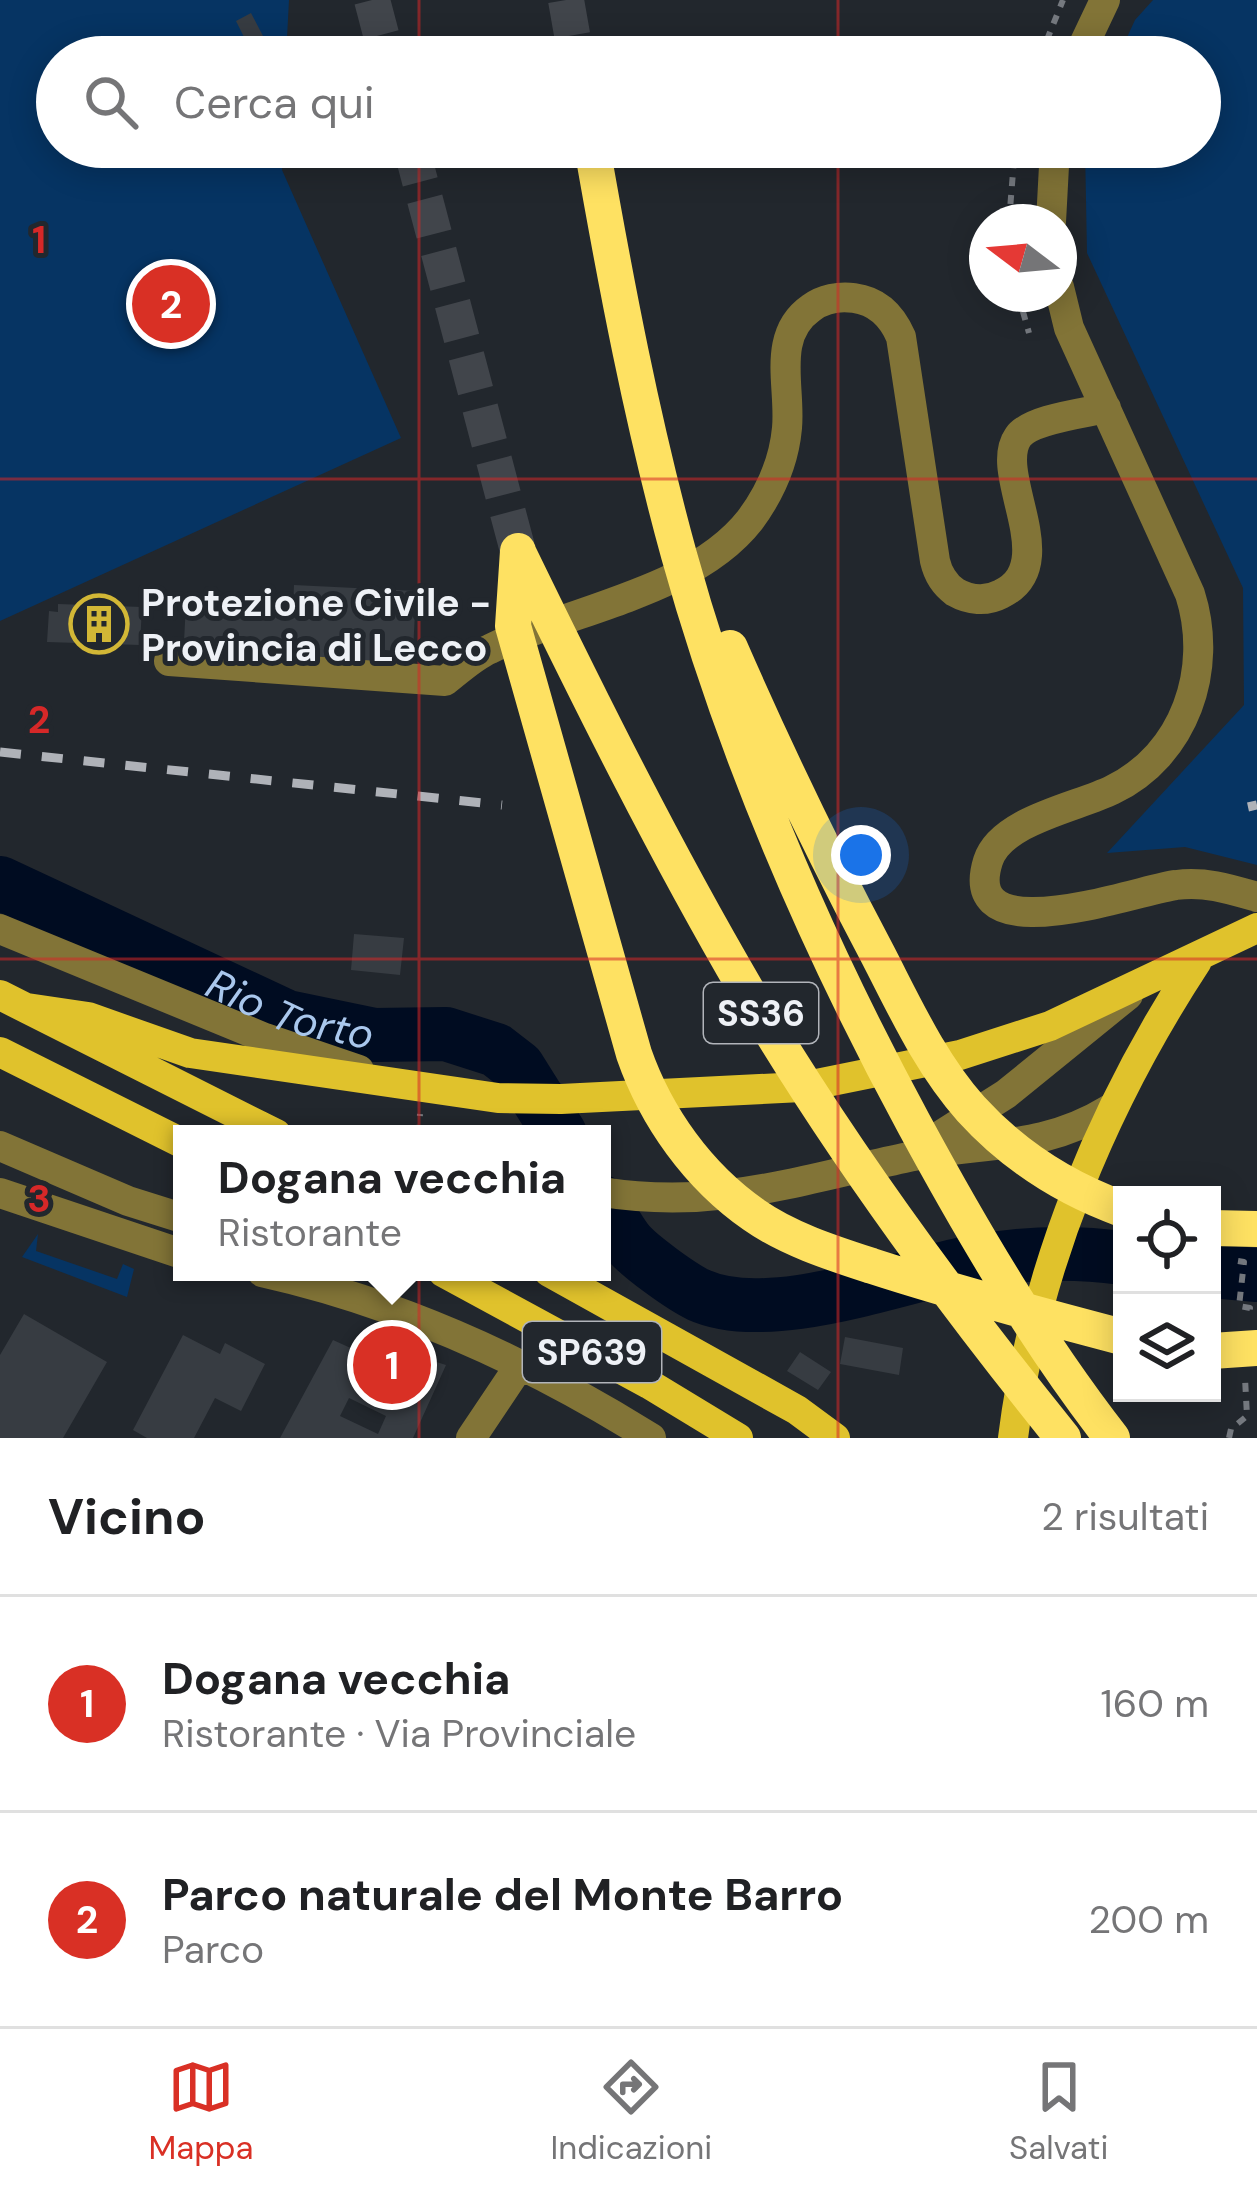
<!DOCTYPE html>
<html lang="it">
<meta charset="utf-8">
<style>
:root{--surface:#fff;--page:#f2f2f2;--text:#202124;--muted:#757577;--line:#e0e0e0;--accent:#d93025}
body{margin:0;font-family:"DM Sans",sans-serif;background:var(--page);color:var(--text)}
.controls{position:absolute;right:36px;bottom:36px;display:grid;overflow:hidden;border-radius:0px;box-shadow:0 6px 30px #0003}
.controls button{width:108px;height:108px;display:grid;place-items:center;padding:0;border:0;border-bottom:3px solid var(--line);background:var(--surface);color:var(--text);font:60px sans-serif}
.compass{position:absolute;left:969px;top:204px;width:108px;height:108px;border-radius:50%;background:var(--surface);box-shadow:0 6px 30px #0003;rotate:286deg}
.you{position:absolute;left:861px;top:855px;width:42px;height:42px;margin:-30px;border:9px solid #fff;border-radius:50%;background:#1a73e8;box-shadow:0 0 0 18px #1a73e833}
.badge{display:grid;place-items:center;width:78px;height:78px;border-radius:50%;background:var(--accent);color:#fff;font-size:39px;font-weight:700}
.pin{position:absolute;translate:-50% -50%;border:6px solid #fff;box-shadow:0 3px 12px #0006}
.popup{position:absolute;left:173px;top:1125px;width:438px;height:156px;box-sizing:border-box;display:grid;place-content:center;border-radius:0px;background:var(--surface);filter:drop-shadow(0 3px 9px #0005);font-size:39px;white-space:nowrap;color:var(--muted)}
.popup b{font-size:45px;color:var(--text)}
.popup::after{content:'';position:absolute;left:50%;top:100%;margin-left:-24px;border:24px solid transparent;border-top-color:var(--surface)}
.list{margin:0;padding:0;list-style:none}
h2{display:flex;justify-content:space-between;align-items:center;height:156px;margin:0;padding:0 48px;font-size:51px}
h2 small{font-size:39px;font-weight:400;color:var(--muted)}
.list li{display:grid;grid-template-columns:78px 1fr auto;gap:36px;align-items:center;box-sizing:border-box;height:216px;padding:0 48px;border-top:3px solid var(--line)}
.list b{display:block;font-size:45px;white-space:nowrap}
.list p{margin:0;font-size:39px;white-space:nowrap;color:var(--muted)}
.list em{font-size:39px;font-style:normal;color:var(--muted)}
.icon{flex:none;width:66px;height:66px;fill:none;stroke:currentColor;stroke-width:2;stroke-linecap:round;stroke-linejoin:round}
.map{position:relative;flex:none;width:1257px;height:1438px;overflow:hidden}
.search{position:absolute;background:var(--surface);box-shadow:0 6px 30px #0003;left:36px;right:36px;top:36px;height:132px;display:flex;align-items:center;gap:30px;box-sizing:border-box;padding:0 42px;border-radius:66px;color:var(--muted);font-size:45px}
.sheet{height:588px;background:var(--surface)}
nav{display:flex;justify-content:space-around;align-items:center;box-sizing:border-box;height:168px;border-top:3px solid var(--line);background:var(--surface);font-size:33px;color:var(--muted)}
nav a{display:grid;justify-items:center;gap:6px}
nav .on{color:var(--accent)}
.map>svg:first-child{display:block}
.green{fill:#063463}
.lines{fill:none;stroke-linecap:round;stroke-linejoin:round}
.river{stroke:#000c21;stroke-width:54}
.building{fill:#373c42;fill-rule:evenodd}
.highway-tunnel{stroke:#41454b;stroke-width:36;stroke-dasharray:36 18;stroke-linecap:butt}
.path{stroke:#75797f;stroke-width:6;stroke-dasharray:9 9;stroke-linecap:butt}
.minor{stroke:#827437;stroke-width:30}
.major{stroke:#e0c22c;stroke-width:30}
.highway{stroke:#fee162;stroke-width:36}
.rail{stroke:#afb2b8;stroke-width:9;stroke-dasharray:21 21;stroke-linecap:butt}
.grid{fill:none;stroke:#d62828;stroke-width:3;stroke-opacity:0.55}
.labels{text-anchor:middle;stroke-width:10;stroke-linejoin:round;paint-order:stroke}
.shield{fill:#22272d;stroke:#b1b4ba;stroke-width:3}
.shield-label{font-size:36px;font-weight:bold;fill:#eef1f6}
.poi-label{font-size:39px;font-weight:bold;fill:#eef1f6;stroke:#22272d;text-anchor:start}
.water-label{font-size:42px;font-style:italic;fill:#a9c7ec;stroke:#22272d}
.grid-label{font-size:39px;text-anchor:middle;font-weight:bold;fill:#d62828;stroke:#22272d;stroke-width:10;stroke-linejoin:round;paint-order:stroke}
</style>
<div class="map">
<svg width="1257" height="1438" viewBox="0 0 1257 1438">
<rect width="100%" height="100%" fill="#22272d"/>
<path class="green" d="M 0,0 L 289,0 L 286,57 L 57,57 L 57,147 L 283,147 L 282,170 L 401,438 L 0,621 Z
M 1153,0 L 1257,0 L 1257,865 L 1185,847 L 1107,853 L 1244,705 L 1243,588 L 1087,253 L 1085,147 L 1200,147 L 1200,57 L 1118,57 L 1135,20 Z
M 38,1234 L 36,1251 L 117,1279 L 123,1264 L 134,1269 L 127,1297 L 22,1257 Z"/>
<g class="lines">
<g class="river">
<path id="s1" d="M 0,883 L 287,1017 L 374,1035 L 446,1034 L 496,1050 L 518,1067 L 560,1134"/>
<path d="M 602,1202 C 610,1214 617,1228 626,1240 C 637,1255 682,1287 699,1295 C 767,1326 896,1278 968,1263 C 1019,1253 1070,1251 1122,1258"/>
<path d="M 1212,1271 L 1257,1275"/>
</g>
</g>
<path class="building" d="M 251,13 L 274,57 L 254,57 L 236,21 Z
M 294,585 L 416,591 L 413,652 L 385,650 L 384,672 L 292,668 L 293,648 L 184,642 L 186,603 L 293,609 Z
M 58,604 L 142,607 L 140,645 L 47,642 L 49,611 L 58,612 Z
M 354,934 L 404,938 L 400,975 L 351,970 Z
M 24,1314 L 107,1362 L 63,1438 L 0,1438 L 0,1355 Z
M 183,1335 L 220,1354 L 225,1343 L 265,1364 L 241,1411 L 215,1398 L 194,1438 L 147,1438 L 133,1430 Z
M 845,1337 L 903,1348 L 899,1375 L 840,1364 Z
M 333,1340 L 366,1355 L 370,1341 L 446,1365 L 413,1438 L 280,1438 ZM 349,1398 L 386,1416 L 378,1434 L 340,1416 Z
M 800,1352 L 831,1372 L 818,1390 L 787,1371 Z"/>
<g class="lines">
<path class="highway-tunnel" d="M 372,0 L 387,57
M 566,0 L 576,57
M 411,147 L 518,551"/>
<path class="path" d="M 1040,57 L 1063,0
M 1009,222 L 1015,147
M 1018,294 L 1029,333
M 419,1134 L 420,1114
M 1238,1261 L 1244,1262 L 1239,1306 L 1250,1308 L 1249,1317
M 1229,1438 L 1231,1429 L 1247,1416 L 1245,1378"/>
<path class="minor" d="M 1078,57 L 1105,0
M 1051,222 L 1055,147
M 1059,287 L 1069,328 L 1190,594 C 1214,669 1185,755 1112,790 C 1078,807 1001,820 988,861 C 958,957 1140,889 1176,885 C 1205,881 1230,889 1257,897
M 169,661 L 445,681 C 459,670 474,656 490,649 C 570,609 693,593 750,520 C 770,493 784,461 787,428 C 791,387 771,336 811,308 C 823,299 839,296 854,298 C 877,301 892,316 901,337 L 935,561 C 938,574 944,584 955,592 C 969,600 986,602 1001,594 C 1063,564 992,474 1018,437 C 1030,419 1085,413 1106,408
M 0,929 L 265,1038 L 359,1070
M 0,1146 L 128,1201 L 182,1218
M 916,1151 L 1006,1094 L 1128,995
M 602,1192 C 715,1210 796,1181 904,1158 C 980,1141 1040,1152 1110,1109
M 0,1193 L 182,1254
M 262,1272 C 401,1303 531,1363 651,1438
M 471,1438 L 520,1365"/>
<path class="major" d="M 0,995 L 276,1134
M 27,1008 L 88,1017 L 190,1053 L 498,1098 L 561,1099 L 802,1087 L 960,1055 L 1050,1026 L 1257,928
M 0,1052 L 182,1143
M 443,1272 L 649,1384 L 738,1438
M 549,1272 L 797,1410 L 835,1438
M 1013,1438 C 1034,1268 1104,1103 1197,961"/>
<path class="highway" d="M 592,147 C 616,284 642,421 679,555 C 734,753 816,943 914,1124 C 973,1233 1036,1340 1112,1438
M 518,551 L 513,626 L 634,1054 C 656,1117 698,1176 754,1215 C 788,1239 832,1253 872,1266 C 955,1293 1038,1315 1122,1337
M 519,554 C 591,702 664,849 747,991 C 839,1148 949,1297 1063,1438
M 730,648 C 775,751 824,853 877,953 C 905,1007 930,1063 971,1109 C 1012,1154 1064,1188 1122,1209
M 1212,1228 L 1257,1229
M 1212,1351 L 1257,1348"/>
<path class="rail" d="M 0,752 L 502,805
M 1248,807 L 1257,805"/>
</g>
<path class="grid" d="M 419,0 L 419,57M 838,0 L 838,57M 419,147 L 419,1438M 838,147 L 838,1438M 0,479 L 1257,479M 0,959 L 1257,959"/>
<defs>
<g id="building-ring" transform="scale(3)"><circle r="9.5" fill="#22272d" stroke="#d2b736" stroke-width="1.5"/><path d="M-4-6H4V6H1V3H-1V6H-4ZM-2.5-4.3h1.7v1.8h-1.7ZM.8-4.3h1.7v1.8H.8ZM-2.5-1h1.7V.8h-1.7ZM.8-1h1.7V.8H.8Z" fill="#d2b736"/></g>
</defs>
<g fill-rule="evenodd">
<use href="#building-ring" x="99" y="624"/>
</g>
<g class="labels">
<g class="shield">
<rect x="704" y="983" width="114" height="60" rx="9"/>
<rect x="523" y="1322" width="138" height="60" rx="9"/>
</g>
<g class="shield-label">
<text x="761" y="1026">SS36</text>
<text x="592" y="1365">SP639</text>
</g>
<g class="poi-label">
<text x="141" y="616">Protezione Civile -<tspan x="141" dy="45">Provincia di Lecco</tspan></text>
</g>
<g class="water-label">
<text dy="15" stroke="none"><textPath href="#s1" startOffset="318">Rio Torto</textPath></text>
</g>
</g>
<g class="grid-label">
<text x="39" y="253">1</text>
<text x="39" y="733">2</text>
<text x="39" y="1212">3</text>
</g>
</svg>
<div class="controls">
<button><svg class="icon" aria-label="locate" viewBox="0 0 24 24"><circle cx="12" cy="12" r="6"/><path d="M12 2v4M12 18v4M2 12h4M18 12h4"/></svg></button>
<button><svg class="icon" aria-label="layers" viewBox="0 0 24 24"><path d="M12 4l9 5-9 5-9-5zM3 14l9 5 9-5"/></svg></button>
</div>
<svg class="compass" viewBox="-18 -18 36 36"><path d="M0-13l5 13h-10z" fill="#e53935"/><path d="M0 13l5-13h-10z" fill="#757577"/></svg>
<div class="you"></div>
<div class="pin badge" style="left:392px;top:1365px">1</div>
<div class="popup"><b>Dogana vecchia</b>Ristorante</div>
<div class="pin badge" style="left:171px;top:304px">2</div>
<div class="search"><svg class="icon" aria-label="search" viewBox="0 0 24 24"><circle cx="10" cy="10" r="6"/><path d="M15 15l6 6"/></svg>Cerca qui</div>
</div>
<section class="sheet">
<h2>Vicino<small>2 risultati</small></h2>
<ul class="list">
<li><span class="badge">1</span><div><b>Dogana vecchia</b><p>Ristorante · Via Provinciale</p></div><em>160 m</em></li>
<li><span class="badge">2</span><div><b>Parco naturale del Monte Barro</b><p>Parco</p></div><em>200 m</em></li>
</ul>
</section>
<nav>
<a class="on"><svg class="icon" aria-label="map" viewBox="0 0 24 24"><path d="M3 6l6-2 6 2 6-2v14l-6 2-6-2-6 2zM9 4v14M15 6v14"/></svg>Mappa</a>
<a><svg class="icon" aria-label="directions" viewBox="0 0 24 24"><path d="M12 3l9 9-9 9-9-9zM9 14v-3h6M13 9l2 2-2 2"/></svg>Indicazioni</a>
<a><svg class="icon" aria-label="saved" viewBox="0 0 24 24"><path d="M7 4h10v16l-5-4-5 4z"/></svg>Salvati</a>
</nav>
